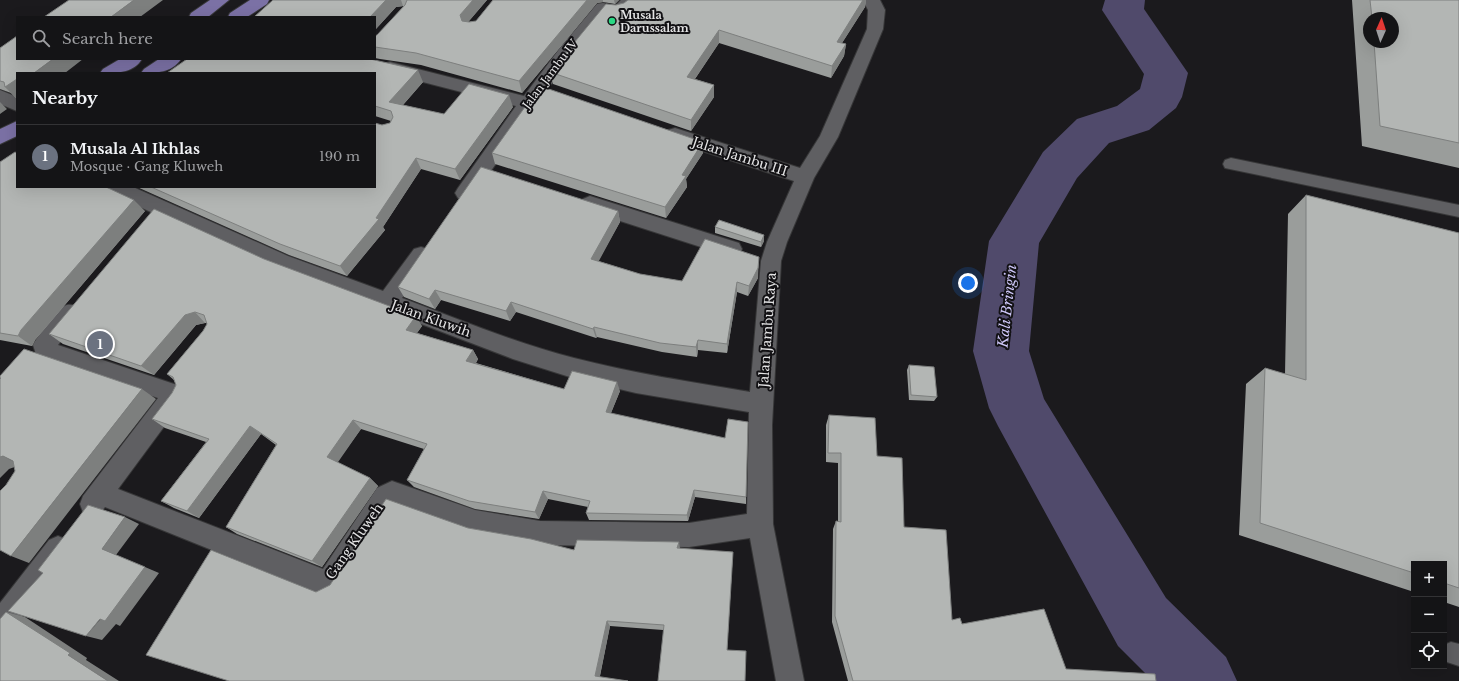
<!DOCTYPE html>
<meta charset="utf-8">
<style>
:root{--surface:#141416;--page:#1d1d1f;--text:#f1f3f6;--muted:#9d9ea1;--line:#333335;--accent:#2ad884}
body{margin:0;font-family:"Libre Baskerville",serif;background:var(--page);color:var(--text)}
.controls{position:absolute;right:12px;bottom:12px;display:grid;overflow:hidden;border-radius:0px;box-shadow:0 4px 16px #0002}
.controls button{width:36px;height:36px;display:grid;place-items:center;padding:0;border:0;border-bottom:1px solid var(--line);background:var(--surface);color:var(--text);font:20px sans-serif}
.compass{position:absolute;left:1363px;top:12px;width:36px;height:36px;border-radius:50%;background:var(--surface);box-shadow:0 4px 16px #0002;rotate:3deg}
.you{position:absolute;left:968px;top:283px;width:14px;height:14px;margin:-10px;border:3px solid #fff;border-radius:50%;background:#1a73e8;box-shadow:0 0 0 6px #1a73e833}
.badge{display:grid;place-items:center;width:26px;height:26px;border-radius:50%;background:var(--accent);color:#fff;font-size:13px;font-weight:700}
.pin{position:absolute;translate:-50% -50%;border:2px solid #fff;box-shadow:0 1px 4px #0006}
.list{margin:0;padding:0;list-style:none}
h2{display:flex;justify-content:space-between;align-items:center;height:52px;margin:0;padding:0 16px;font-size:17px}
h2 small{font-size:13px;font-weight:400;color:var(--muted)}
.list li{display:grid;grid-template-columns:26px 1fr auto;gap:12px;align-items:center;box-sizing:border-box;height:64px;padding:0 16px;border-top:1px solid var(--line)}
.list b{display:block;font-size:15px;white-space:nowrap}
.list p{margin:0;font-size:13px;white-space:nowrap;color:var(--muted)}
.list em{font-size:13px;font-style:normal;color:var(--muted)}
.icon{flex:none;width:22px;height:22px;fill:none;stroke:currentColor;stroke-width:2;stroke-linecap:round;stroke-linejoin:round}
.map{position:relative;flex:none;width:1459px;height:681px;overflow:hidden}
.search{position:absolute;background:var(--surface);box-shadow:0 4px 16px #0002;left:16px;top:16px;width:360px;height:44px;display:flex;align-items:center;gap:10px;box-sizing:border-box;padding:0 14px;border-radius:0px;color:var(--muted);font-size:15px}
.panel{position:absolute;background:var(--surface);box-shadow:0 4px 16px #0002;left:16px;top:72px;width:360px;height:116px;border-radius:0px}
.map>svg:first-child{display:block}
.lines{fill:none;stroke-linecap:round;stroke-linejoin:round}
.river{fill:#504a6b;fill-rule:evenodd}
.service-casing{stroke:#373738;stroke-width:2}
.minor-casing{stroke:#373738;stroke-width:2}
.primary-casing{stroke:#373738;stroke-width:2}
.service{fill:#5f5f62;fill-rule:evenodd}
.minor{fill:#5f5f62;fill-rule:evenodd}
.primary{fill:#7b71a5;fill-rule:evenodd}
.wall{fill:#9a9d9b;fill-rule:evenodd}
.shaded-wall{fill:#7d7f7e}
.building{fill:#b3b6b4;stroke:#7d7f7e}
.poi-dot{fill:#2ad884;stroke:#121114;stroke-width:1.5}
.labels{text-anchor:middle;stroke-width:4;stroke-linejoin:round;paint-order:stroke}
.far-poi-label{font-size:11px;font-weight:bold;fill:#e4e4e5;stroke:#121114;text-anchor:start}
.far-street-label{font-size:11px;fill:#e4e4e5;stroke:#121114}
.street-label{font-size:13px;fill:#e4e4e5;stroke:#121114}
.water-label{font-size:14px;font-style:italic;fill:#cdc6f7;stroke:#121114}
</style>
<div class="map">
<svg width="1459" height="681" viewBox="0 0 1459 681">
<rect width="100%" height="100%" fill="#1b1a1d"/>
<g class="lines">
<path class="river" d="M 1105,0 L 1145,0 L 1144,9 L 1188,73 L 1182,97 L 1176,108 L 1149,130 L 1109,143 L 1077,178 L 1039,243 L 1029,351 L 1044,399 L 1166,598 L 1226,657 L 1237,681 L 1153,681 L 1118,646 L 998,426 L 989,408 L 973,351 L 989,241 L 1043,152 L 1077,119 L 1117,106 L 1140,89 L 1144,74 L 1102,10 Z"/>
<g class="service-casing">
<path id="service" d="M 1231,158 L 1459,205 L 1459,217 L 1225,168 L 1223,164 L 1225,160 Z
M 1451,642 L 1459,644 L 1459,666 L 1444,661 L 1444,645 Z"/>
</g>
<g class="minor-casing">
<path id="minor" d="M 621,0 L 638,0 C 629,14 623,19 607,14 L 555,79 L 472,198 L 465,200 L 458,198 L 455,193 L 458,188 L 516,106 L 384,72 L 381,68 L 384,64 L 390,62 L 524,96 L 560,48 L 597,4 L 603,3 L 615,6 Z
M 863,0 L 880,0 L 885,10 L 883,29 L 838,137 L 814,178 L 787,242 L 781,261 L 772,425 L 773,524 L 804,681 L 776,681 L 750,538 L 689,547 L 540,545 L 475,534 L 394,505 L 339,590 L 326,596 L 105,507 L 101,512 L 92,516 L 83,512 L 80,504 L 83,496 L 158,398 L 37,357 L 33,345 C 37,337 56,312 63,307 C 68,303 73,305 79,307 L 82,313 L 58,345 L 183,387 L 186,394 L 183,401 L 118,489 L 323,569 L 377,488 L 392,481 L 475,510 L 540,521 L 689,523 L 747,514 L 749,412 L 636,393 L 573,378 L 513,359 L 274,268 L 107,192 L 104,187 L 133,187 L 288,256 L 383,291 L 414,249 L 421,247 L 428,249 L 431,255 L 402,298 C 459,319 515,343 574,358 C 632,373 691,382 750,392 L 761,261 L 767,242 L 794,181 L 668,140 L 666,135 L 668,130 L 675,128 L 800,168 L 820,136 L 867,29 L 868,10 Z
M 0,90 L 17,97 L 17,111 L 0,104 Z
M 590,196 L 739,243 L 742,249 L 739,255 L 732,257 L 583,209 L 580,204 L 583,199 Z
M 58,536 L 67,540 L 71,549 L 67,558 L 9,634 L 0,638 L 0,603 L 49,540 Z"/>
</g>
<g class="primary-casing">
<path id="primary" d="M 210,0 L 229,0 L 208,17 L 189,17 L 191,13 Z
M 250,0 L 269,0 L 267,4 L 247,17 L 228,17 L 230,13 Z
M 120,59 L 142,59 C 133,74 115,73 100,73 L 103,69 Z
M 159,59 L 181,59 C 172,73 156,73 141,73 L 144,69 Z
M 17,121 L 17,136 L 0,144 L 0,129 Z"/>
</g>
<use href="#service" class="service"/>
<use href="#minor" class="minor"/>
<use href="#primary" class="primary"/>
</g>
<path class="wall" d="M 273,0 L 487,0 L 468,22 L 476,21 L 493,0 L 619,0 L 615,4 L 603,2 L 597,3 L 522,93 L 421,65 L 380,59 L 375,58 L 375,36 L 377,35 L 404,6 L 396,7 L 375,30 L 375,17 Z
M 628,0 L 866,0 L 865,7 L 842,43 L 846,44 L 844,56 L 831,78 L 719,43 L 695,79 L 714,85 L 714,97 L 691,131 L 553,84 L 550,72 L 616,5 L 624,3 Z
M 1352,0 L 1459,0 L 1459,168 L 1362,146 ZM 1369,18 L 1393,18 L 1393,42 L 1369,42 Z
M 0,48 L 17,73 L 17,99 L 11,93 L 0,89 Z
M 375,73 L 423,82 L 403,105 L 444,114 L 513,107 L 460,180 L 421,169 L 383,227 L 385,230 L 347,276 L 289,255 L 137,187 L 375,187 L 382,125 L 390,123 L 391,121 L 375,116 Z
M 492,153 L 703,153 L 686,179 L 687,187 L 666,218 L 495,164 Z
M 0,162 L 17,187 L 145,211 L 35,340 L 32,346 L 0,340 Z
M 1306,195 L 1459,233 L 1459,607 L 1444,602 L 1444,564 L 1414,564 L 1414,592 L 1239,535 L 1246,384 L 1265,368 L 1285,374 L 1288,214 Z
M 618,211 L 620,222 L 598,261 L 640,274 L 682,281 L 758,278 L 748,296 L 737,292 L 727,353 L 698,350 L 697,357 L 662,352 L 597,337 L 596,338 L 516,312 L 510,321 L 441,300 L 435,309 L 404,297 L 398,287 Z
M 715,227 L 764,235 L 764,241 L 761,247 L 715,233 Z
M 264,259 L 422,326 L 417,333 L 473,350 L 478,359 L 476,363 L 564,389 L 620,391 L 611,413 L 746,497 L 746,504 L 695,497 L 688,521 L 589,520 L 586,513 L 588,507 L 548,499 L 539,519 L 475,509 L 414,487 L 407,480 L 424,449 L 361,429 L 337,462 L 370,478 L 378,486 L 322,567 L 237,534 L 226,527 L 276,445 L 261,434 L 199,518 L 174,508 L 161,501 L 206,442 L 165,428 L 152,419 L 172,393 L 176,385 L 174,380 L 167,374 L 203,331 L 207,324 L 207,323 L 205,323 L 196,325 L 154,375 L 63,344 L 49,334 Z
M 909,365 L 937,397 L 934,401 L 909,400 L 907,370 Z
M 829,415 L 877,456 L 904,527 L 952,620 L 962,624 L 1066,669 L 1156,681 L 848,681 L 832,622 L 833,529 L 836,521 L 838,522 L 838,463 L 826,462 L 826,425 Z
M 468,528 L 574,550 L 680,549 L 733,552 L 727,650 L 745,681 L 663,630 L 610,626 L 600,676 L 229,681 L 316,592 Z"/>
<path class="shaded-wall" d="M 134,0 L 163,0 L 140,17 L 111,17 Z
M 386,0 L 401,0 L 403,6 L 396,7 L 375,30 L 375,17 L 370,17 Z
M 473,0 L 487,0 L 464,27 L 460,15 Z
M 587,0 L 603,0 L 603,2 L 597,3 L 522,93 L 519,81 Z
M 614,0 L 619,0 L 615,4 Z
M 863,0 L 866,0 L 865,7 L 835,54 L 837,42 Z
M 719,30 L 719,43 L 688,89 L 687,77 Z
M 846,44 L 844,56 L 831,78 L 832,66 Z
M 53,59 L 83,59 L 65,73 L 34,73 Z
M 418,70 L 423,82 L 395,114 L 389,102 Z
M 17,79 L 17,99 L 5,87 Z
M 714,85 L 714,97 L 691,131 L 691,120 Z
M 509,95 L 513,107 L 460,180 L 455,169 Z
M 0,102 L 7,109 L 0,114 Z
M 703,142 L 703,153 L 686,179 L 687,187 L 666,218 L 665,207 L 682,175 Z
M 416,158 L 421,169 L 383,227 L 385,230 L 347,276 L 340,266 L 376,218 Z
M 134,200 L 145,211 L 35,340 L 32,346 L 18,336 L 21,330 Z
M 618,211 L 620,222 L 594,270 L 591,259 Z
M 764,235 L 764,241 L 761,247 L 761,242 Z
M 759,257 L 758,278 L 748,296 L 749,286 Z
M 737,282 L 737,292 L 727,353 L 727,344 Z
M 435,290 L 441,300 L 435,309 L 429,299 Z
M 511,302 L 516,312 L 510,321 L 506,311 Z
M 195,312 L 205,323 L 196,325 L 154,375 L 141,366 L 185,315 Z
M 416,316 L 422,326 L 412,340 L 406,330 Z
M 594,327 L 597,337 L 596,338 L 593,329 Z
M 698,340 L 698,350 L 697,357 L 696,347 Z
M 473,350 L 478,359 L 472,370 L 466,361 Z
M 617,382 L 620,391 L 608,420 L 606,412 Z
M 142,389 L 156,399 L 29,563 L 11,556 Z
M 353,420 L 361,429 L 336,465 L 327,457 Z
M 250,426 L 261,434 L 199,518 L 187,511 Z
M 3,456 L 20,465 L 9,469 L 0,478 L 0,457 Z
M 370,478 L 378,486 L 322,567 L 312,561 Z
M 694,490 L 695,497 L 688,521 L 687,515 Z
M 543,491 L 548,499 L 539,519 L 535,512 Z
M 125,517 L 139,524 L 116,555 L 102,549 Z
M 679,542 L 680,548 L 678,555 L 677,548 Z
M 145,567 L 159,573 L 120,626 L 116,624 L 102,640 L 86,636 Z
M 6,612 L 25,617 L 87,658 L 86,660 L 119,681 L 108,681 L 68,655 Z
M 607,621 L 610,626 L 599,680 L 595,676 Z"/>
<path class="building" d="M 69,0 L 134,0 L 111,17 L 44,17 Z
M 273,0 L 386,0 L 370,17 L 254,17 Z
M 407,0 L 473,0 L 460,15 L 462,21 L 469,22 L 476,21 L 493,0 L 587,0 L 519,81 L 416,53 L 375,47 L 375,36 L 377,35 L 405,5 Z
M 628,0 L 863,0 L 837,42 L 846,44 L 832,66 L 719,30 L 687,77 L 714,85 L 691,120 L 550,72 L 606,4 L 616,5 L 624,3 Z
M 1370,0 L 1459,0 L 1459,143 L 1380,126 L 1374,42 L 1393,42 L 1393,18 L 1372,18 Z
M 17,36 L 17,59 L 53,59 L 34,73 L 17,73 L 17,79 L 5,87 L 4,82 L 0,81 L 0,48 Z
M 187,59 L 370,59 L 418,70 L 389,102 L 444,114 L 469,84 L 509,95 L 455,169 L 416,158 L 376,218 L 379,219 L 340,266 L 280,244 L 151,187 L 375,187 L 375,123 L 382,125 L 390,123 L 393,117 L 391,111 L 375,106 L 375,73 L 167,73 Z
M 540,86 L 703,142 L 682,175 L 686,176 L 665,207 L 492,153 Z
M 15,152 L 17,153 L 17,187 L 106,187 L 134,200 L 21,330 L 18,336 L 0,333 L 0,162 Z
M 481,167 L 618,211 L 591,259 L 640,274 L 682,281 L 705,239 L 759,257 L 758,268 L 749,286 L 737,282 L 727,344 L 698,340 L 696,347 L 660,343 L 594,327 L 593,329 L 511,302 L 506,311 L 435,290 L 429,299 L 398,287 Z
M 1306,195 L 1459,233 L 1459,588 L 1444,583 L 1444,564 L 1414,564 L 1414,573 L 1260,523 L 1265,368 L 1306,380 Z
M 154,209 L 264,259 L 416,316 L 406,330 L 473,350 L 466,361 L 564,389 L 572,371 L 617,382 L 606,412 L 725,438 L 728,419 L 748,422 L 746,497 L 694,490 L 687,515 L 586,513 L 590,501 L 543,491 L 535,512 L 469,501 L 407,480 L 427,444 L 353,420 L 327,457 L 370,478 L 312,561 L 226,527 L 277,444 L 250,426 L 187,511 L 161,501 L 209,439 L 152,419 L 172,393 L 176,385 L 173,377 L 167,374 L 203,331 L 207,324 L 204,315 L 195,312 L 185,315 L 141,366 L 49,334 Z
M 719,220 L 764,235 L 761,242 L 715,227 Z
M 24,349 L 142,389 L 11,556 L 0,550 L 0,491 L 6,485 L 15,471 L 13,461 L 3,456 L 0,457 L 0,379 L 1,378 L 0,378 L 0,376 Z
M 909,365 L 934,367 L 937,397 L 911,395 Z
M 829,415 L 875,418 L 877,456 L 902,458 L 904,527 L 946,530 L 952,620 L 960,618 L 962,624 L 1044,609 L 1066,669 L 1155,674 L 1156,681 L 853,681 L 835,616 L 836,521 L 841,522 L 841,453 L 828,453 Z
M 386,499 L 468,528 L 531,539 L 574,550 L 577,540 L 679,542 L 677,548 L 733,552 L 727,650 L 746,651 L 745,681 L 658,681 L 664,625 L 607,621 L 595,676 L 628,681 L 229,681 L 146,655 L 211,550 L 316,592 L 330,585 Z
M 88,505 L 125,517 L 102,549 L 145,567 L 105,621 L 100,619 L 86,636 L 8,611 L 43,573 L 38,570 Z
M 6,612 L 70,653 L 68,655 L 108,681 L 0,681 L 0,619 Z"/>
<circle class="poi-dot" cx="612" cy="21" r="4"/>
<g class="labels">
<g class="far-poi-label">
<text x="620" y="19">Musala<tspan x="620" dy="13">Darussalam</tspan></text>
</g>
<g class="far-street-label">
<text transform="translate(550 74) rotate(-53)" y="4">Jalan Jambu IV</text>
</g>
<g class="street-label">
<text transform="translate(740 156) rotate(18)" y="5">Jalan Jambu III</text>
<text transform="translate(431 318) rotate(20)" y="5">Jalan Kluwih</text>
<text transform="translate(767 330) rotate(-86)" y="5">Jalan Jambu Raya</text>
<text transform="translate(354 541) rotate(-55)" y="5">Gang Kluweh</text>
</g>
<g class="water-label">
<text transform="translate(1007 306) rotate(-84)" y="5">Kali Bringin</text>
</g>
</g>
</svg>
<div class="controls">
<button>+</button>
<button>−</button>
<button><svg class="icon" aria-label="locate" viewBox="0 0 24 24"><circle cx="12" cy="12" r="6"/><path d="M12 2v4M12 18v4M2 12h4M18 12h4"/></svg></button>
</div>
<svg class="compass" viewBox="-18 -18 36 36"><path d="M0-13l5 13h-10z" fill="#e53935"/><path d="M0 13l5-13h-10z" fill="#9d9ea1"/></svg>
<div class="you"></div>
<div class="pin badge" style="left:100px;top:344px;background:#6b7280">1</div>
<div class="search"><svg class="icon" aria-label="search" viewBox="0 0 24 24"><circle cx="10" cy="10" r="6"/><path d="M15 15l6 6"/></svg>Search here</div>
<section class="panel">
<h2>Nearby<small></small></h2>
<ul class="list">
<li><span class="badge" style="background:#6b7280">1</span><div><b>Musala Al Ikhlas</b><p>Mosque · Gang Kluweh</p></div><em>190 m</em></li>
</ul>
</section>
</div>
